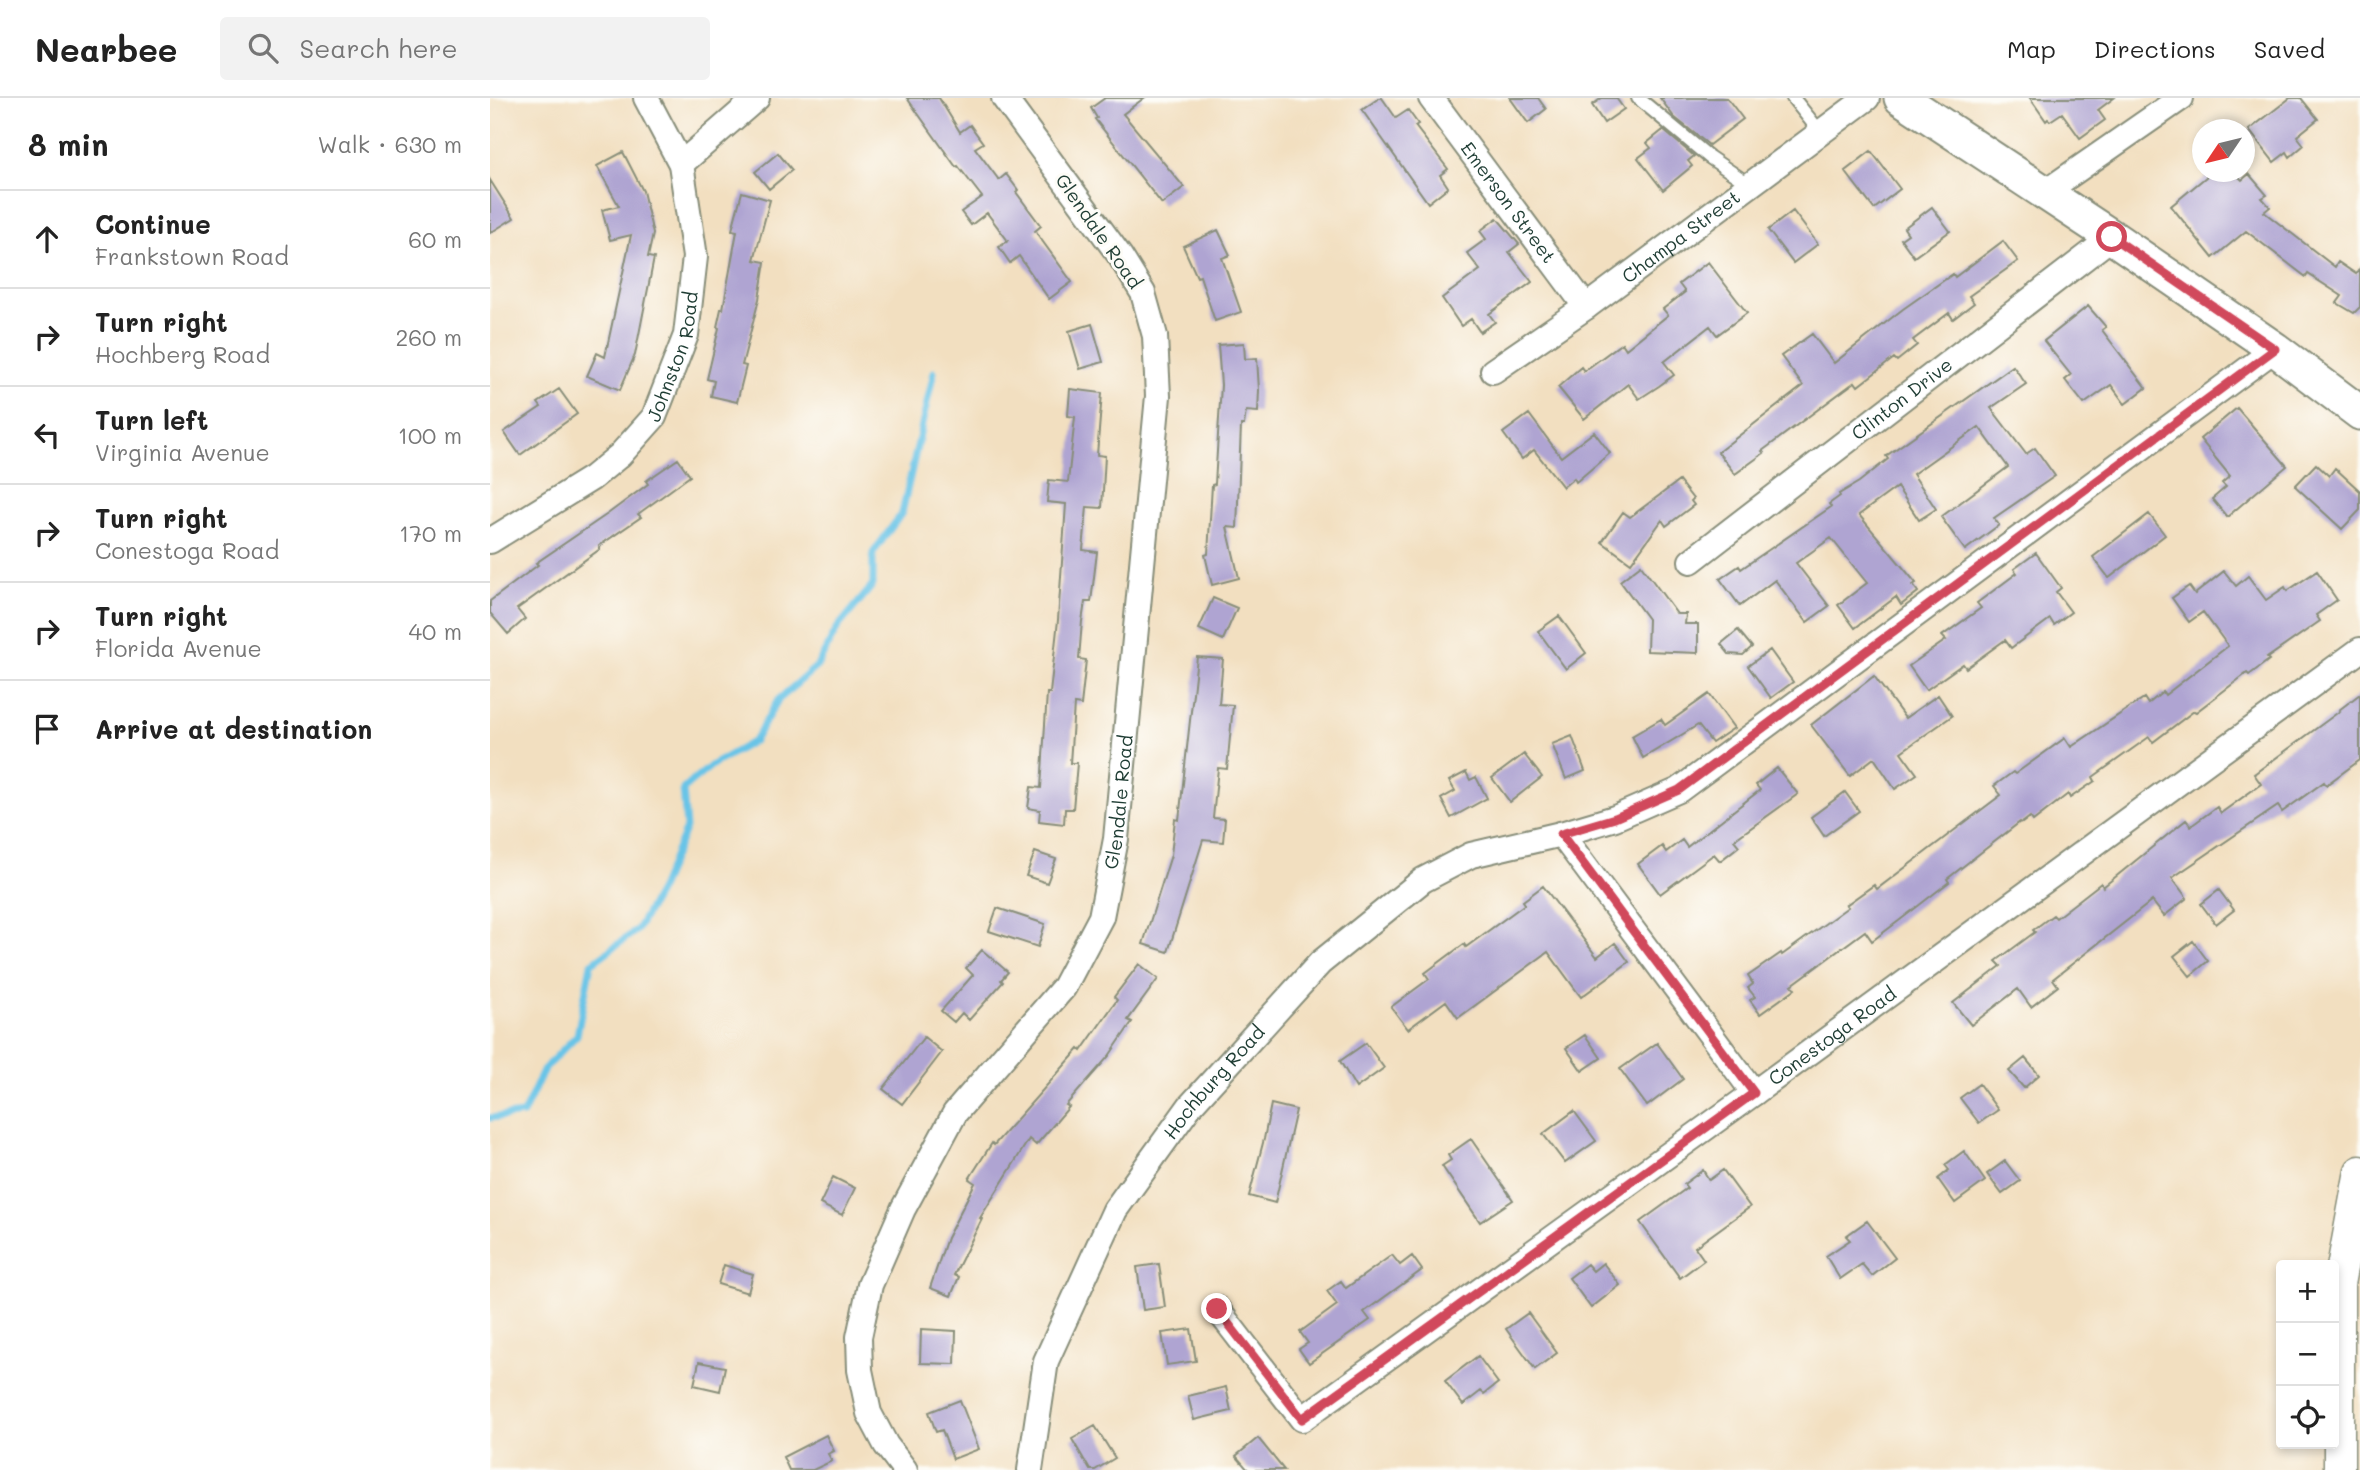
<!DOCTYPE html>
<meta charset="utf-8">
<style>
:root{--surface:#fff;--page:#f2f2f2;--text:#222;--muted:#767676;--line:#e0e0e0}
body{margin:0;font-family:Mali,sans-serif;background:var(--page);color:var(--text)}
.controls{position:absolute;right:21px;bottom:21px;display:grid;overflow:hidden;border-radius:7px;box-shadow:0 4px 10px #0003}
.controls button{width:63px;height:63px;display:grid;place-items:center;padding:0;border:0;border-bottom:2px solid var(--line);background:var(--surface);color:var(--text);font:35px sans-serif}
.compass{position:absolute;left:1702px;top:21px;width:63px;height:63px;border-radius:50%;background:var(--surface);box-shadow:0 4px 10px #0003;rotate:235deg}
.stop{position:absolute;width:21px;height:21px;margin:-16px;border:5px solid #d1495b;border-radius:50%;background:#fff}
.stop.end{background:#d1495b;border-color:#fff;box-shadow:0 2px 7px #0008}
.list{margin:0;padding:0;list-style:none}
h2{display:flex;justify-content:space-between;align-items:center;height:91px;margin:0;padding:0 28px;font-size:30px}
h2 small{font-size:23px;font-weight:400;color:var(--muted)}
.list li{display:grid;grid-template-columns:46px 1fr auto;gap:21px;align-items:center;box-sizing:border-box;height:98px;padding:0 28px;border-top:2px solid var(--line)}
.list b{display:block;font-size:26px;white-space:nowrap}
.list p{margin:0;font-size:23px;white-space:nowrap;color:var(--muted)}
.list em{font-size:23px;font-style:normal;color:var(--muted)}
.icon{flex:none;width:38px;height:38px;fill:none;stroke:currentColor;stroke-width:2;stroke-linecap:round;stroke-linejoin:round}
.map{position:relative;flex:none;width:1870px;height:1372px;overflow:hidden}
header{display:flex;align-items:center;gap:42px;box-sizing:border-box;height:98px;padding:0 35px;background:var(--surface);border-bottom:2px solid var(--line)}
header strong{font-size:33px}
nav{display:flex;gap:38px;margin-inline-start:auto;font-size:24px}
.search{width:490px;height:63px;background:var(--page);display:flex;align-items:center;gap:18px;box-sizing:border-box;padding:0 24px;border-radius:7px;color:var(--muted);font-size:26px}
main{display:flex}
aside{flex:1;background:var(--surface)}
.map>svg:first-child{display:block}
.lines{fill:none;stroke-linecap:round;stroke-linejoin:round}
.stream{stroke:#69c4e7;stroke-width:7}
.building{fill:#afa4d2}
.service-casing{stroke:#888e7a;stroke-width:16}
.minor-casing{stroke:#888e7a;stroke-width:28}
.tertiary-casing{stroke:#888e7a;stroke-width:33}
.secondary-casing{stroke:#888e7a;stroke-width:37}
.service{stroke:#fff;stroke-width:12}
.minor{stroke:#fff;stroke-width:24}
.tertiary{stroke:#fff;stroke-width:30}
.secondary{stroke:#fff;stroke-width:33}
.route{stroke:#d1495b;stroke-width:9}
.labels{text-anchor:middle;stroke-width:6;stroke-linejoin:round;paint-order:stroke}
.street-label{font-size:19px;fill:#1f3d34;stroke:#fdfcf7}
</style>
<header>
<strong>Nearbee</strong>
<div class="search"><svg class="icon" aria-label="search" viewBox="0 0 24 24"><circle cx="10" cy="10" r="6"/><path d="M15 15l6 6"/></svg>Search here</div>
<nav><a>Map</a><a>Directions</a><a>Saved</a></nav>
</header>
<main>
<aside>
<h2>8 min<small>Walk · 630 m</small></h2>
<ul class="list">
<li><svg class="icon" aria-label="ahead" viewBox="0 0 24 24"><path d="M12 20V5M6 11l6-6 6 6"/></svg><div><b>Continue</b><p>Frankstown Road</p></div><em>60 m</em></li>
<li><svg class="icon" aria-label="right" viewBox="0 0 24 24"><path d="M7 20v-9h11M14 6l5 5-5 5"/></svg><div><b>Turn right</b><p>Hochberg Road</p></div><em>260 m</em></li>
<li><svg class="icon" aria-label="left" viewBox="0 0 24 24"><path d="M17 20v-9H6M10 6l-5 5 5 5"/></svg><div><b>Turn left</b><p>Virginia Avenue</p></div><em>100 m</em></li>
<li><svg class="icon" aria-label="right" viewBox="0 0 24 24"><path d="M7 20v-9h11M14 6l5 5-5 5"/></svg><div><b>Turn right</b><p>Conestoga Road</p></div><em>170 m</em></li>
<li><svg class="icon" aria-label="right" viewBox="0 0 24 24"><path d="M7 20v-9h11M14 6l5 5-5 5"/></svg><div><b>Turn right</b><p>Florida Avenue</p></div><em>40 m</em></li>
<li><svg class="icon" aria-label="arrive" viewBox="0 0 24 24"><path d="M6 21V4h12l-3 4 3 4H6"/></svg><div><b>Arrive at destination</b></div></li>
</ul>
</aside>
<div class="map">
<svg width="1870" height="1372" viewBox="0 0 1870 1372">
<rect width="100%" height="100%" fill="#fdfcf7"/>
<filter id="ink" filterUnits="userSpaceOnUse"><feTurbulence type="fractalNoise" baseFrequency=".0143" numOctaves="2"/><feDisplacementMap in="SourceGraphic" scale="14" xChannelSelector="R" yChannelSelector="G"/><feConvolveMatrix kernelMatrix="1 2 1 2 8 2 1 2 1" color-interpolation-filters="sRGB"/></filter>
<filter id="wash" filterUnits="userSpaceOnUse"><feTurbulence type="fractalNoise" baseFrequency=".00686" numOctaves="4" result="noise"/><feDisplacementMap in="SourceGraphic" scale="28" xChannelSelector="R" yChannelSelector="G"/><feGaussianBlur stdDeviation="1.57" result="paint"/><feColorMatrix in="noise" values="0 0 0 0 0 0 0 0 0 0 0 0 0 0 0 0 0 1.4 0 .05"/><feComposite in="paint" operator="in"/></filter>
<g filter="url(#wash)">
<rect width="100%" height="100%" fill="#f2dfc0"/>
<g class="lines">
<path class="stream" d="M 0,1020 L 33,1016 L 54,971 L 87,937 L 101,866 L 147,832 L 170,791 L 196,730 L 193,691 L 222,667 L 264,643 L 288,602 L 327,568 L 348,529 L 383,487 L 383,455 L 412,415 L 444,274"/>
</g>
<g id="blocks">
<path class="building" d="M 417,0 L 449,0 L 470,34 L 480,27 L 493,45 L 485,50 L 509,82 L 516,76 L 528,92 L 526,94 L 551,128 L 545,133 L 582,184 L 559,201 L 529,158 L 520,165 L 509,149 L 518,143 L 497,115 L 481,127 L 471,114 L 492,99 L 468,68 L 466,69 Z
M 615,0 L 654,0 L 633,16 L 694,89 L 672,106 L 605,21 L 607,20 L 601,10 Z
M 889,0 L 892,0 L 906,20 L 918,12 L 928,26 L 925,28 L 958,71 L 950,77 L 958,89 L 938,105 L 872,12 Z
M 1020,0 L 1048,0 L 1056,11 L 1038,25 Z
M 1112,0 L 1126,0 L 1134,11 L 1114,25 L 1102,7 Z
M 1170,0 L 1237,0 L 1253,21 L 1219,47 L 1184,19 Z
M 1540,0 L 1624,0 L 1608,12 L 1615,22 L 1590,40 L 1572,15 L 1560,23 L 1558,21 L 1556,23 Z
M 1800,0 L 1811,0 L 1828,21 L 1807,38 L 1814,47 L 1800,59 L 1797,54 L 1784,64 L 1759,32 Z
M 1173,32 L 1204,58 L 1198,63 L 1202,68 L 1173,92 L 1148,60 L 1161,50 L 1157,45 Z
M 1381,53 L 1410,91 L 1384,111 L 1355,73 Z
M 133,54 L 153,93 L 163,136 L 158,159 L 164,160 L 145,257 L 130,292 L 97,278 L 107,255 L 115,259 L 141,137 L 120,142 L 112,112 L 129,108 L 107,68 Z
M 288,55 L 302,72 L 279,91 L 265,74 Z
M 1722,74 L 1744,74 L 1752,82 L 1759,76 L 1777,97 L 1772,100 L 1780,109 L 1774,114 L 1845,169 L 1848,164 L 1866,176 L 1870,170 L 1870,209 L 1864,215 L 1847,205 L 1852,198 L 1818,176 L 1816,179 L 1756,133 L 1723,160 L 1681,108 Z
M 0,82 L 24,120 L 0,135 Z
M 252,94 L 280,102 L 264,162 L 275,164 L 269,201 L 252,267 L 256,268 L 247,304 L 221,298 L 224,283 L 217,281 L 229,230 L 227,229 L 231,211 L 233,211 L 247,133 L 242,132 Z
M 1442,109 L 1460,133 L 1424,159 L 1411,141 L 1418,136 L 1414,130 Z
M 1303,113 L 1328,146 L 1303,165 L 1278,132 Z
M 1007,120 L 1029,146 L 1019,154 L 1042,184 L 999,216 L 1005,224 L 990,234 L 981,221 L 971,228 L 952,200 L 990,172 L 977,155 L 996,141 L 990,133 Z
M 728,132 L 740,157 L 732,160 L 751,214 L 725,223 L 710,178 L 707,179 L 693,148 Z
M 1513,143 L 1528,163 L 1479,198 L 1484,205 L 1463,221 L 1459,215 L 1423,242 L 1427,247 L 1407,263 L 1404,260 L 1368,288 L 1365,284 L 1272,353 L 1274,355 L 1245,376 L 1228,354 L 1313,288 L 1291,258 L 1322,236 L 1344,265 L 1413,211 L 1463,176 L 1465,179 Z
M 1218,164 L 1257,215 L 1227,237 L 1220,228 L 1174,264 L 1184,277 L 1169,288 L 1149,301 L 1138,286 L 1094,321 L 1068,289 L 1091,269 L 1094,273 L 1132,245 L 1136,251 L 1178,217 L 1173,211 L 1195,194 L 1189,186 Z
M 1598,208 L 1616,229 L 1612,232 L 1656,290 L 1635,306 L 1621,287 L 1594,306 L 1575,282 L 1581,277 L 1554,243 Z
M 602,226 L 613,264 L 590,271 L 579,233 Z
M 754,245 L 755,261 L 767,260 L 769,292 L 768,314 L 756,313 L 754,327 L 751,327 L 747,430 L 737,429 L 749,480 L 722,487 L 715,457 L 718,456 L 722,387 L 725,386 L 731,287 L 728,247 Z
M 1523,268 L 1536,286 L 1501,310 L 1536,356 L 1545,350 L 1565,378 L 1504,420 L 1509,427 L 1475,452 L 1451,419 L 1518,369 L 1489,329 L 1423,376 L 1446,411 L 1429,422 L 1407,389 L 1369,417 L 1426,485 L 1423,487 L 1428,494 L 1411,507 L 1406,499 L 1365,530 L 1348,507 L 1377,485 L 1341,440 L 1306,465 L 1339,508 L 1317,524 L 1285,482 L 1250,508 L 1230,481 L 1249,468 L 1251,471 L 1264,462 L 1341,409 L 1339,406 L 1350,398 L 1349,396 L 1369,384 L 1398,361 L 1396,358 Z
M 69,291 L 87,316 L 30,357 L 14,334 L 51,309 L 48,305 Z
M 580,291 L 612,295 L 607,357 L 615,358 L 612,410 L 597,409 L 593,452 L 607,454 L 601,504 L 595,504 L 592,523 L 589,561 L 596,562 L 591,607 L 584,606 L 583,622 L 580,665 L 587,665 L 583,711 L 575,711 L 574,726 L 549,723 L 550,712 L 538,710 L 541,689 L 551,690 L 557,595 L 560,595 L 568,522 L 576,406 L 557,404 L 559,382 L 578,384 L 585,319 L 578,318 Z
M 1747,310 L 1797,368 L 1737,419 L 1722,401 L 1736,389 L 1732,385 L 1740,378 L 1710,341 Z
M 1039,316 L 1071,359 L 1104,334 L 1120,355 L 1086,384 L 1084,380 L 1073,389 L 1044,352 L 1032,361 L 1013,335 Z
M 188,361 L 200,378 L 148,416 L 151,419 L 109,448 L 110,451 L 27,511 L 35,521 L 18,536 L 0,515 L 0,503 L 48,467 L 46,465 L 119,415 L 158,386 L 156,383 Z
M 1826,366 L 1839,378 L 1845,370 L 1870,393 L 1870,412 L 1852,431 L 1805,388 Z
M 1189,383 L 1203,401 L 1201,403 L 1204,407 L 1176,428 L 1172,422 L 1141,465 L 1112,444 L 1133,414 L 1140,419 Z
M 1659,416 L 1675,437 L 1619,480 L 1603,459 Z
M 1546,455 L 1571,490 L 1566,494 L 1581,514 L 1564,527 L 1560,521 L 1521,550 L 1515,542 L 1476,570 L 1473,566 L 1436,592 L 1419,568 L 1456,542 L 1452,538 L 1491,510 L 1487,505 L 1527,475 L 1524,471 Z
M 1151,467 L 1187,516 L 1196,516 L 1195,526 L 1208,526 L 1208,555 L 1157,553 L 1158,521 L 1130,483 Z
M 1734,473 L 1746,488 L 1758,478 L 1776,502 L 1795,489 L 1797,493 L 1827,473 L 1847,502 L 1826,517 L 1830,523 L 1777,560 L 1779,562 L 1759,577 L 1757,575 L 1706,614 L 1704,613 L 1663,644 L 1659,639 L 1603,679 L 1605,683 L 1580,700 L 1578,696 L 1543,723 L 1540,719 L 1532,725 L 1530,724 L 1457,781 L 1459,784 L 1410,822 L 1382,843 L 1375,833 L 1302,887 L 1305,891 L 1270,916 L 1260,902 L 1265,899 L 1258,890 L 1263,886 L 1258,878 L 1291,855 L 1292,857 L 1358,809 L 1356,807 L 1384,787 L 1387,791 L 1462,734 L 1511,697 L 1504,688 L 1523,674 L 1525,676 L 1575,640 L 1581,649 L 1654,600 L 1658,606 L 1673,594 L 1675,597 L 1738,548 L 1713,514 L 1699,524 L 1682,500 L 1699,488 L 1705,496 Z
M 723,500 L 747,510 L 733,542 L 709,531 Z
M 1069,518 L 1096,555 L 1076,571 L 1048,533 Z
M 1248,532 L 1262,549 L 1253,557 L 1239,556 L 1231,546 Z
M 1280,552 L 1303,584 L 1281,600 L 1258,568 Z
M 707,559 L 733,561 L 729,606 L 743,607 L 737,671 L 728,670 L 723,720 L 735,721 L 733,744 L 713,742 L 678,854 L 653,846 L 681,757 L 685,721 L 689,722 Z
M 1384,578 L 1415,620 L 1448,597 L 1462,618 L 1411,654 L 1427,676 L 1405,691 L 1384,660 L 1360,678 L 1321,627 Z
M 1219,596 L 1244,630 L 1222,645 L 1208,627 L 1153,660 L 1142,638 L 1171,621 L 1175,627 Z
M 1870,596 L 1870,662 L 1836,687 L 1834,684 L 1792,714 L 1788,708 L 1682,780 L 1697,800 L 1674,818 L 1662,803 L 1563,881 L 1568,888 L 1541,909 L 1528,891 L 1481,927 L 1463,905 L 1511,868 L 1506,863 L 1545,834 L 1543,832 L 1563,817 L 1566,820 L 1611,785 L 1613,789 L 1696,722 L 1701,728 L 1727,709 L 1731,715 L 1771,686 L 1764,676 L 1850,613 L 1849,612 Z
M 1082,638 L 1095,673 L 1076,681 L 1062,646 Z
M 1034,656 L 1052,679 L 1020,704 L 1002,680 Z
M 1287,670 L 1308,696 L 1244,742 L 1249,748 L 1230,763 L 1224,756 L 1170,796 L 1148,766 L 1172,748 L 1176,754 L 1192,742 L 1197,749 L 1270,692 L 1266,687 Z
M 976,674 L 980,682 L 986,679 L 997,700 L 961,720 L 951,701 L 965,693 L 959,683 Z
M 1355,694 L 1369,713 L 1334,738 L 1321,719 Z
M 545,754 L 566,761 L 557,785 L 536,778 Z
M 1053,788 L 1107,859 L 1125,845 L 1139,864 L 1091,899 L 1058,854 L 968,920 L 956,903 L 918,931 L 901,909 L 939,881 L 935,875 L 974,846 L 976,849 L 1035,806 L 1033,803 Z
M 1729,792 L 1744,812 L 1726,826 L 1711,806 Z
M 507,810 L 555,826 L 548,849 L 499,833 Z
M 1703,843 L 1718,863 L 1700,878 L 1684,858 Z
M 492,852 L 518,874 L 511,882 L 513,884 L 479,922 L 472,915 L 464,924 L 451,913 L 483,877 L 476,870 Z
M 649,866 L 668,881 L 638,922 L 642,924 L 619,958 L 576,1007 L 579,1009 L 546,1047 L 539,1041 L 490,1120 L 492,1121 L 464,1177 L 469,1179 L 461,1198 L 440,1190 L 457,1140 L 485,1085 L 479,1081 L 502,1045 L 504,1047 L 589,951 L 591,953 L 627,902 L 624,899 Z
M 1095,937 L 1111,960 L 1092,973 L 1076,950 Z
M 434,939 L 452,954 L 412,1006 L 393,991 Z
M 876,945 L 894,970 L 866,990 L 850,963 Z
M 1167,945 L 1193,981 L 1157,1008 L 1130,971 Z
M 1535,960 L 1549,977 L 1534,990 L 1519,973 Z
M 1489,986 L 1508,1012 L 1489,1025 L 1470,1000 Z
M 781,1006 L 806,1012 L 785,1105 L 759,1098 L 774,1041 Z
M 1084,1013 L 1106,1043 L 1075,1065 L 1053,1036 Z
M 981,1041 L 1023,1102 L 990,1124 L 952,1068 L 961,1062 L 958,1057 Z
M 1474,1053 L 1495,1083 L 1465,1105 L 1448,1081 L 1459,1072 L 1455,1067 Z
M 1515,1063 L 1530,1083 L 1512,1096 L 1497,1076 Z
M 1213,1072 L 1219,1082 L 1233,1072 L 1260,1109 L 1205,1149 L 1214,1162 L 1190,1180 L 1150,1124 L 1197,1090 L 1194,1086 Z
M 343,1079 L 365,1090 L 352,1117 L 330,1106 Z
M 1377,1123 L 1405,1160 L 1382,1178 L 1372,1166 L 1350,1181 L 1336,1158 L 1360,1142 L 1356,1138 Z
M 902,1157 L 910,1167 L 922,1158 L 932,1172 L 874,1214 L 880,1222 L 819,1265 L 809,1251 L 818,1245 L 810,1234 L 847,1207 L 837,1193 L 851,1183 L 856,1190 Z
M 1113,1165 L 1130,1187 L 1101,1210 L 1079,1180 L 1097,1166 L 1103,1173 Z
M 669,1166 L 675,1209 L 653,1212 L 647,1169 Z
M 234,1167 L 263,1176 L 258,1195 L 228,1186 Z
M 1038,1215 L 1067,1255 L 1045,1271 L 1016,1231 Z
M 431,1231 L 466,1233 L 465,1266 L 430,1265 Z
M 701,1231 L 706,1263 L 677,1267 L 672,1235 Z
M 988,1258 L 1008,1285 L 994,1296 L 991,1293 L 973,1307 L 955,1283 Z
M 209,1264 L 235,1269 L 230,1293 L 204,1287 Z
M 736,1289 L 741,1313 L 704,1322 L 698,1298 Z
M 470,1302 L 489,1351 L 463,1361 L 452,1332 L 446,1334 L 439,1314 Z
M 605,1328 L 625,1360 L 605,1372 L 600,1372 L 582,1341 Z
M 336,1337 L 344,1353 L 338,1356 L 342,1363 L 323,1372 L 299,1372 L 293,1359 Z
M 768,1340 L 794,1372 L 758,1372 L 746,1358 Z"/>
</g>
</g>
<g filter="url(#ink)">
<use href="#blocks" fill-opacity="0" stroke="#888e7a" stroke-width="2"/>
<g class="lines">
<defs>
<path id="service" d="M 1148,0 L 1219,59 L 1260,87
M 1303,0 L 1330,34"/>
<g id="minor">
<path id="s1" d="M 941,0 L 1096,209"/>
<path d="M 191,66 L 267,0"/>
<path d="M 1554,95 L 1691,0"/>
<path id="s2" d="M 1003,273 L 1096,209 L 1377,0"/>
<path id="s3" d="M 0,443 L 102,380 L 130,357 L 164,319 L 196,237 L 205,159 L 191,66 L 156,0"/>
<path id="s4" d="M 1201,463 L 1622,139"/>
<path d="M 1071,736 L 1264,995"/>
<path id="s5" d="M 727,1211 L 812,1321 L 1264,995 L 1870,552"/>
<path id="s6" d="M 415,1372 L 396,1347 L 379,1315 L 370,1272 L 369,1239 L 380,1187 L 413,1111 L 465,1015 L 574,889 L 611,819 L 626,741 L 668,298 L 665,238 L 653,195 L 630,158 L 514,0"/>
<path id="s7" d="M 540,1372 L 556,1263 L 625,1112 L 700,1008 L 830,865 L 933,782 L 981,757 L 1071,736 L 1125,720 L 1189,692 L 1785,251"/>
</g>
<path id="tertiary" d="M 1849,1372 L 1849,1186 L 1870,1073"/>
<path id="secondary" d="M 1411,0 L 1622,139 L 1785,251 L 1870,315"/>
</defs>
<use href="#service" class="service-casing"/>
<use href="#minor" class="minor-casing"/>
<use href="#tertiary" class="tertiary-casing"/>
<use href="#secondary" class="secondary-casing"/>
<use href="#service" class="service"/>
<use href="#minor" class="minor"/>
<use href="#tertiary" class="tertiary"/>
<use href="#secondary" class="secondary"/>
</g>
</g>
<g class="lines" filter="url(#ink)">
<path class="route" d="M 727,1211 L 812,1321 L 1264,995 L 1071,736 L 1125,720 L 1189,692 L 1785,251 L 1622,139"/>
</g>
<g class="labels">
<g class="street-label">
<text dy="7" stroke="none"><textPath href="#s1" startOffset="130">Emerson Street</textPath></text>
<text transform="translate(609 133) rotate(55)" y="7">Glendale Road</text>
<text dy="7" stroke="none"><textPath href="#s2" startOffset="231">Champa Street</textPath></text>
<text dy="7" stroke="none"><textPath href="#s3" startOffset="271">Johnston Road</textPath></text>
<text dy="7" stroke="none"><textPath href="#s4" startOffset="266">Clinton Drive</textPath></text>
<text dy="7" stroke="none"><textPath href="#s6" startOffset="752">Glendale Road</textPath></text>
<text dy="7" stroke="none"><textPath href="#s5" startOffset="793">Conestoga Road</textPath></text>
<text dy="7" stroke="none"><textPath href="#s7" startOffset="438">Hochburg Road</textPath></text>
</g>
</g>
</svg>
<div class="controls">
<button>+</button>
<button>−</button>
<button><svg class="icon" aria-label="locate" viewBox="0 0 24 24"><circle cx="12" cy="12" r="6"/><path d="M12 2v4M12 18v4M2 12h4M18 12h4"/></svg></button>
</div>
<svg class="compass" viewBox="-18 -18 36 36"><path d="M0-13l5 13h-10z" fill="#e53935"/><path d="M0 13l5-13h-10z" fill="#767676"/></svg>
<div class="stop" style="left:1622px;top:139px"></div>
<div class="stop end" style="left:727px;top:1211px"></div>
</div>
</main>
